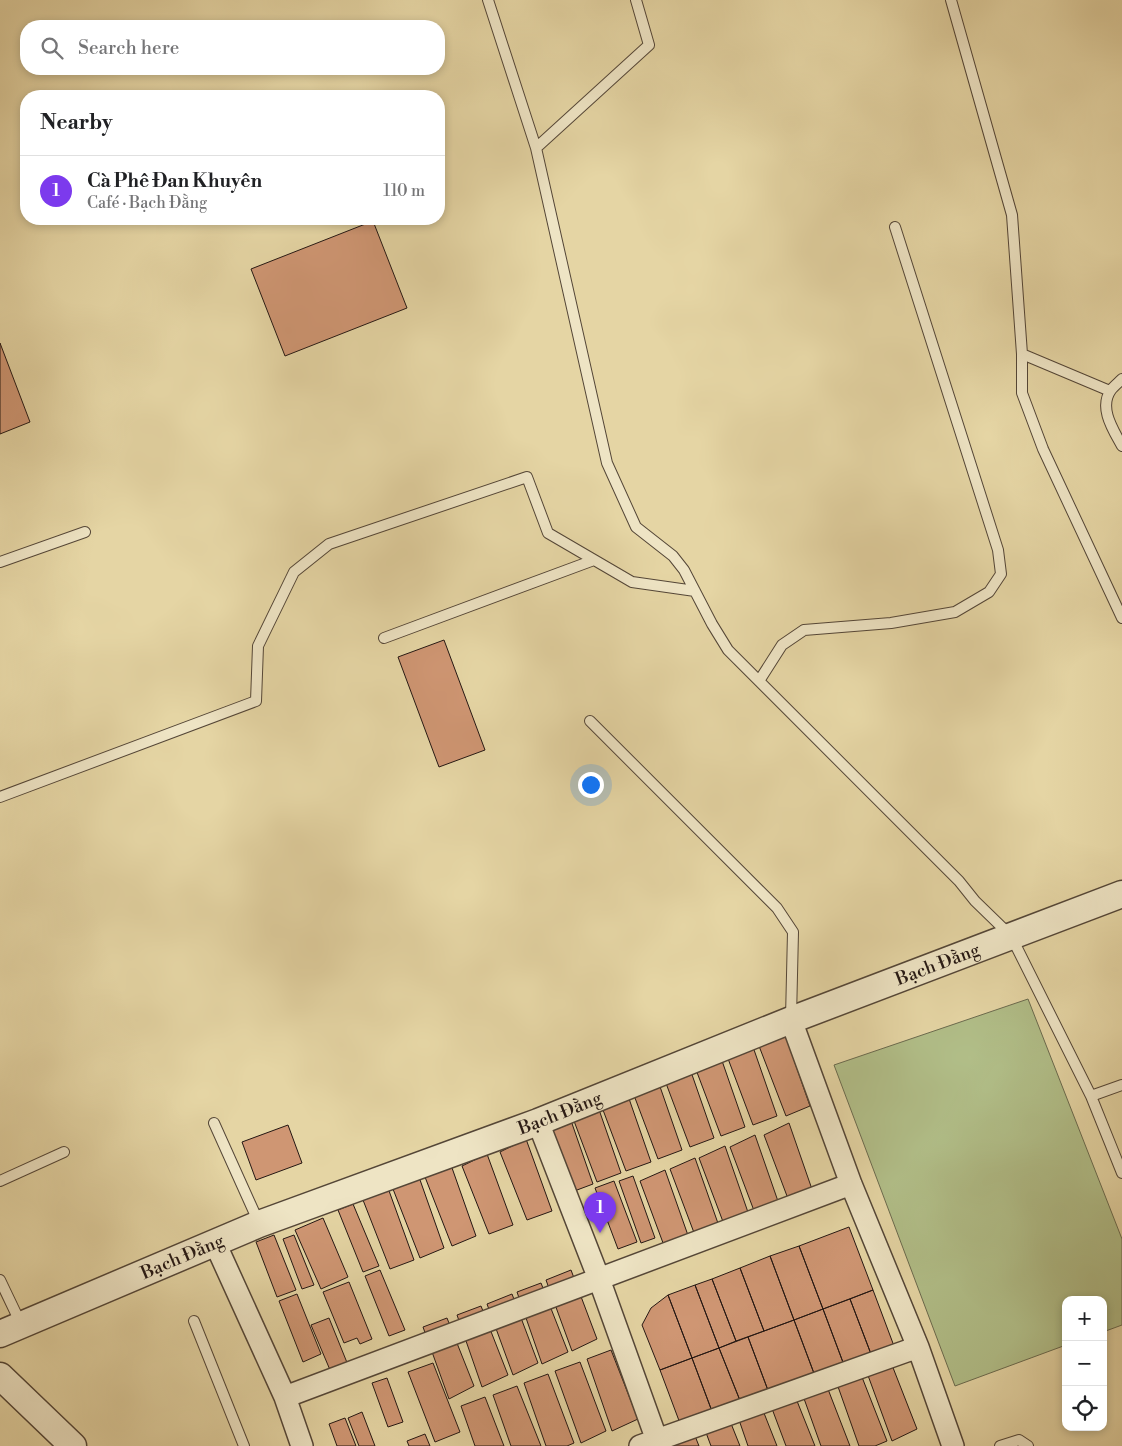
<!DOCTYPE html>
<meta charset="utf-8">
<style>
:root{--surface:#fff;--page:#f6f6f6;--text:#202124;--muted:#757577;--line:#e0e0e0;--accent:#7c3aed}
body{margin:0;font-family:"Libre Bodoni",serif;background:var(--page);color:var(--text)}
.controls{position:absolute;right:15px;bottom:15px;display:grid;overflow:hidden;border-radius:10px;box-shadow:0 2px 8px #0003}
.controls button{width:45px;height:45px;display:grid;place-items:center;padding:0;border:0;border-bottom:1px solid var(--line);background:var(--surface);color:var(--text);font:25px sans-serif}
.you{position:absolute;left:590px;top:784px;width:18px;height:18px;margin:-12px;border:4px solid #fff;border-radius:50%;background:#1a73e8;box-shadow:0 0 0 8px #1a73e833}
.badge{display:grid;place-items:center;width:32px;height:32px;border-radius:50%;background:var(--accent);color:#fff;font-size:16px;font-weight:700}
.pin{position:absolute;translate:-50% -41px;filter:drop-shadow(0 1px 2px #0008)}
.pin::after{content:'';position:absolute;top:26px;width:18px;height:15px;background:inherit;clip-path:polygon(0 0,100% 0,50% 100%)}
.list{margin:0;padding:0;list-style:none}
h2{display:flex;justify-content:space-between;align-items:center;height:65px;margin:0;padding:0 20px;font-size:21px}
h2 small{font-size:16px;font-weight:400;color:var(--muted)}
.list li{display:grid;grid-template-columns:32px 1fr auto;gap:15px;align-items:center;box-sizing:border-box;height:70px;padding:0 20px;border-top:1px solid var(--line)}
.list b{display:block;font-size:19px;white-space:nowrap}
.list p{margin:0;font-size:16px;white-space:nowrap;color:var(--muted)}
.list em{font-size:16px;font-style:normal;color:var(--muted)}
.icon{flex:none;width:28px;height:28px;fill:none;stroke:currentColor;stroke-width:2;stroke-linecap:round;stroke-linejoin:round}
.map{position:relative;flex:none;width:1122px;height:1446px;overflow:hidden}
.search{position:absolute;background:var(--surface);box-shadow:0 2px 8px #0003;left:20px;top:20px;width:425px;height:55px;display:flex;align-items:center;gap:12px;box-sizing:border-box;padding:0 18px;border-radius:20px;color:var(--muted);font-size:19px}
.panel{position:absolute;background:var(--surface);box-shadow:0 2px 8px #0003;left:20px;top:90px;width:425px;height:135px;border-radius:20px}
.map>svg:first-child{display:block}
.green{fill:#b1be88;stroke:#6a6a4e}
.building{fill:#cf9673;stroke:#241713}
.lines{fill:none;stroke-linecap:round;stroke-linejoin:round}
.service-casing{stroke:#544637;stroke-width:12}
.minor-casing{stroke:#544637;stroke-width:24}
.tertiary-casing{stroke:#544637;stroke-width:29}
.service{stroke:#eee4c4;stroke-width:10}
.minor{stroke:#eee4c4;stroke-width:21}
.tertiary{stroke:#eee4c4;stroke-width:26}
.labels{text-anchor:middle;stroke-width:4.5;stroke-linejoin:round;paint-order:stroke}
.street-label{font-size:18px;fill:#241713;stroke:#eee4c4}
</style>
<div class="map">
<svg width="1122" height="1446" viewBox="0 0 1122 1446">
<rect width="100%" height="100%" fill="#e5d5a4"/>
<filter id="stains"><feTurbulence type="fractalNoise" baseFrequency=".004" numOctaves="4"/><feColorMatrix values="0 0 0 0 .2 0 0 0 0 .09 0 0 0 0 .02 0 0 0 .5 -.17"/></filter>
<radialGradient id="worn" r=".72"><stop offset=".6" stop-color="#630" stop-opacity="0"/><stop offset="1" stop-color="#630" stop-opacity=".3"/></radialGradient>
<path class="green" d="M 1028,999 L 1122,1239 L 1122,1325 L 1103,1332 L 1103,1300 L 1066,1300 L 1066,1345 L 955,1386 L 834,1065 Z"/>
<path class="building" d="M 373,221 L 407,308 L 285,356 L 251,269 Z
M 0,343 L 30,422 L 0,434 Z
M 444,640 L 485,750 L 439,767 L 398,657 Z
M 785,1034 L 810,1106 L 786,1116 L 759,1046 Z
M 752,1044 L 777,1116 L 753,1125 L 727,1056 Z
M 720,1055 L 745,1127 L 721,1136 L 695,1067 Z
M 689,1066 L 714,1138 L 690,1147 L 664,1078 Z
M 657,1078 L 682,1150 L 658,1159 L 632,1090 Z
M 626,1090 L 651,1162 L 626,1171 L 600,1102 Z
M 596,1101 L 621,1173 L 597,1182 L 571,1113 Z
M 568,1112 L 593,1184 L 569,1193 L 542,1123 Z
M 789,1123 L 814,1195 L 790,1204 L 764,1135 Z
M 288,1125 L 302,1163 L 256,1180 L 242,1142 Z
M 755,1135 L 780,1207 L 756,1216 L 730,1147 Z
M 526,1139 L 552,1211 L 527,1220 L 500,1152 Z
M 725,1146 L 750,1218 L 725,1227 L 699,1158 Z
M 487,1154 L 513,1225 L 489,1234 L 462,1166 Z
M 695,1158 L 720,1229 L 696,1238 L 670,1169 Z
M 451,1165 L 476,1236 L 452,1246 L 425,1177 Z
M 665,1170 L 690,1241 L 666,1251 L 640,1181 Z
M 633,1176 L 655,1238 L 641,1243 L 619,1181 Z
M 419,1177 L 444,1248 L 420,1258 L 393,1189 Z
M 614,1181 L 637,1242 L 618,1249 L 595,1188 Z
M 388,1188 L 414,1260 L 390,1269 L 363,1200 Z
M 353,1204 L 379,1266 L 363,1272 L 338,1210 Z
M 323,1218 L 348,1277 L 321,1289 L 295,1230 Z
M 849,1227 L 873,1290 L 823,1309 L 799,1246 Z
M 274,1235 L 296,1290 L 277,1297 L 256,1242 Z
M 294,1235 L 314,1285 L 302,1289 L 283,1239 Z
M 799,1246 L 823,1309 L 794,1320 L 770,1256 Z
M 770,1256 L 794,1320 L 764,1331 L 740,1268 Z
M 740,1268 L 764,1331 L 736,1341 L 712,1279 Z
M 380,1270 L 405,1330 L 389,1336 L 365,1276 Z
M 571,1270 L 597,1339 L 572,1351 L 546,1280 Z
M 712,1279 L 736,1341 L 719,1348 L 695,1285 Z
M 349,1282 L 372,1339 L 360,1344 L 357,1338 L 344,1343 L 323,1292 Z
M 541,1283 L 568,1352 L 542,1364 L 517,1292 Z
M 695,1285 L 719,1348 L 692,1358 L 668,1295 Z
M 873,1290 L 894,1346 L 871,1354 L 850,1299 Z
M 297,1294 L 321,1354 L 303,1362 L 279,1301 Z
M 512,1294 L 538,1363 L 513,1375 L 487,1304 Z
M 668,1295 L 692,1358 L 660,1370 L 642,1325 L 651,1308 Z
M 850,1299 L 871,1354 L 844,1365 L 823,1309 Z
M 481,1306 L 508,1375 L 482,1387 L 457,1315 Z
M 823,1309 L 844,1365 L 815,1376 L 794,1320 Z
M 329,1318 L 350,1370 L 333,1377 L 311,1325 Z
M 447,1318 L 474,1386 L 449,1399 L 423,1327 Z
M 794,1320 L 815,1376 L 769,1393 L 748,1337 Z
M 748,1337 L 769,1393 L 741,1403 L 719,1348 Z
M 719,1348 L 741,1403 L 713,1414 L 692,1358 Z
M 611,1350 L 638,1419 L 612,1431 L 587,1359 Z
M 692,1358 L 713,1414 L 681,1426 L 660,1370 Z
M 890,1360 L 917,1429 L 892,1441 L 866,1370 Z
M 580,1362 L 606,1431 L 581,1443 L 555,1371 Z
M 433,1363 L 460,1432 L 435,1442 L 408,1372 Z
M 860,1372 L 887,1441 L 875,1446 L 859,1446 L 836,1381 Z
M 548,1374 L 574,1443 L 567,1446 L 546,1446 L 524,1383 Z
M 387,1378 L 403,1422 L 388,1427 L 372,1383 Z
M 826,1384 L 850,1446 L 821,1446 L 802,1393 Z
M 517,1386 L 541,1446 L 511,1446 L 493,1395 Z
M 795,1396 L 815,1446 L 786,1446 L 771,1406 Z
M 485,1397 L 504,1446 L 475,1446 L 461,1406 Z
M 762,1408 L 777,1446 L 748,1446 L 738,1417 Z
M 362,1412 L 375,1446 L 359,1446 L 348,1418 Z
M 345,1418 L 356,1446 L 337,1446 L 329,1424 Z
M 730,1421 L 740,1446 L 711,1446 L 705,1430 Z
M 425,1434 L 430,1446 L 409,1446 L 407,1441 Z
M 695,1436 L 699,1446 L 670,1446 Z"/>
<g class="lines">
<defs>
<path id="service" d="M 488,0 L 536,148
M 636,0 L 649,45 L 536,148 L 607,463 L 636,527 L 673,556 L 684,570 L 712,624 L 728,650 L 959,881 L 975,901 L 1011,936 L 1091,1096 L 1122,1173
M 951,0 L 1012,215 L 1022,354 L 1022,393 L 1043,449 L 1122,618
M 1022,354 L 1110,391
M 1122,379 C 1118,383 1114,386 1111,390 C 1098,408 1114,431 1122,446
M 0,562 L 85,532
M 384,638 L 594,560
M 759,681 L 782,645 L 804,630 L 891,623 L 955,612 L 989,592 L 1001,574 L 998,550 L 895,227
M 590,721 L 777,908 L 793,932 L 791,1018
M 0,797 L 256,701 L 258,646 L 294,572 L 329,544 L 527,477 L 548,533 L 632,582 L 695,591
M 1091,1096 L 1122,1085
M 214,1123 L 259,1223
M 0,1181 L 64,1152
M 0,1280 L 21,1324
M 194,1321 L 244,1446
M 1000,1446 L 1019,1440 L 1028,1446"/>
<path id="minor" d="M 791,1020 L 851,1184 L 918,1347 L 953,1446
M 538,1122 L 599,1279 L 659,1446
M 215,1243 L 285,1397 L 302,1446
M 285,1397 L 851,1184
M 640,1446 L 918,1347"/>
<g id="tertiary">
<path id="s1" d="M 0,1334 L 259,1224 L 538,1122 L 791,1020 L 1122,894"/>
<path d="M 0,1376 L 73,1446"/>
</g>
</defs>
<use href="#service" class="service-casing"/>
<use href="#minor" class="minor-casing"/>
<use href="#tertiary" class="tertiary-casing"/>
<use href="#service" class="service"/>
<use href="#minor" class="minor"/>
<use href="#tertiary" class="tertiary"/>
</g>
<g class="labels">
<g class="street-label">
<text dy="6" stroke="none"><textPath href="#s1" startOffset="1008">Bạch Đằng</textPath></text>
<text dy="6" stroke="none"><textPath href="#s1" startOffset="602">Bạch Đằng</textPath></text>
<text dy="6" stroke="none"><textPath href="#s1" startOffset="198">Bạch Đằng</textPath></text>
</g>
</g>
<rect width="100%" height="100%" filter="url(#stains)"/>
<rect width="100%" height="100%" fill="url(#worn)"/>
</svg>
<div class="controls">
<button>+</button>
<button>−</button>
<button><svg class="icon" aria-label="locate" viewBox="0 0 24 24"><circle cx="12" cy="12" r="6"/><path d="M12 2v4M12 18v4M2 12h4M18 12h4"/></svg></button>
</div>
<div class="you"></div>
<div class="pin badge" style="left:600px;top:1233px">1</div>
<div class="search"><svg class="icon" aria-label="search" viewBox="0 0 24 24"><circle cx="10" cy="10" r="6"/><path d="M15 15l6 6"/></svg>Search here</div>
<section class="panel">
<h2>Nearby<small></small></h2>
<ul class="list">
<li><span class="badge">1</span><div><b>Cà Phê Đan Khuyên</b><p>Café · Bạch Đằng</p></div><em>110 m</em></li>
</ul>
</section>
</div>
